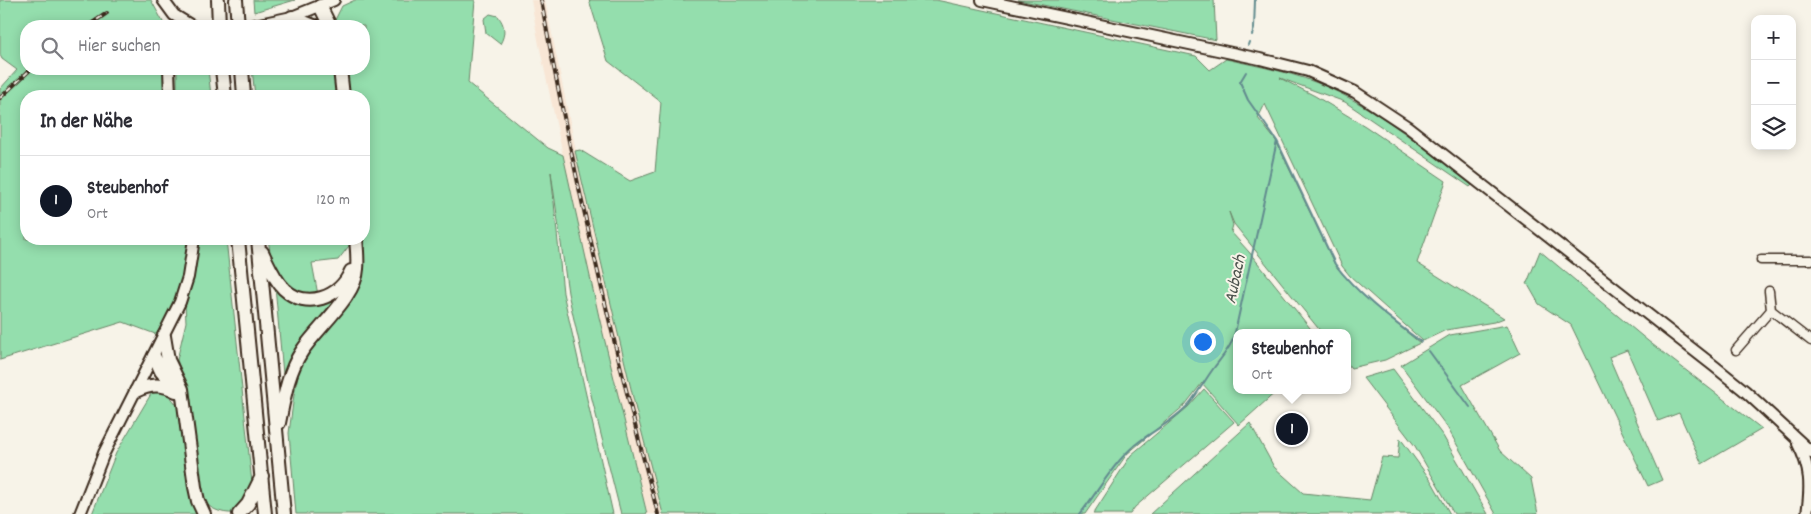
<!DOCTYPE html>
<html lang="de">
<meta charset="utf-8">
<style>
:root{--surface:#fff;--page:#f2f2f3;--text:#2b2b33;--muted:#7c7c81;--line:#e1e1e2;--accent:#111827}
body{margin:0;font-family:Dekko,sans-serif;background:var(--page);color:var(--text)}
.controls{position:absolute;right:15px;top:15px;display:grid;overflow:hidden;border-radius:10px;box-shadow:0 2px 12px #0003}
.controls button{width:45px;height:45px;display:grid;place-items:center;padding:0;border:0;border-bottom:1px solid var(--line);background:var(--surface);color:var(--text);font:25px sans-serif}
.you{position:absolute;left:1202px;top:341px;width:18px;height:18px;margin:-12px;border:4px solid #fff;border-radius:50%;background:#1a73e8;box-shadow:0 0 0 8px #1a73e833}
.badge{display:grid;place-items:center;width:32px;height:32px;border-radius:50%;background:var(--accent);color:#fff;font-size:16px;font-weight:700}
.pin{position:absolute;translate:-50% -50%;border:2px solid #fff;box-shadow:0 1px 5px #0006}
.popup{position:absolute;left:1233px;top:329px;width:118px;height:65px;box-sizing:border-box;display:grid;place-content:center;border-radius:10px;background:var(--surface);filter:drop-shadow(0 1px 4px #0005);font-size:16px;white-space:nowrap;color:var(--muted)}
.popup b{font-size:19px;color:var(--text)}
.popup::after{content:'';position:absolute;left:50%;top:100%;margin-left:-10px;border:10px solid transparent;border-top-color:var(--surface)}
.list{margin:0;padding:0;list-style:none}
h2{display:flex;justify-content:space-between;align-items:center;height:65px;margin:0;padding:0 20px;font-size:21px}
h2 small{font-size:16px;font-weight:400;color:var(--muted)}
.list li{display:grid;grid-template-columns:32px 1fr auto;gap:15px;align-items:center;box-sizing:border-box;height:90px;padding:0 20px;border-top:1px solid var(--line)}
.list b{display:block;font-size:19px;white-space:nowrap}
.list p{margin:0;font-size:16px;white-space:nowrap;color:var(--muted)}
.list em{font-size:16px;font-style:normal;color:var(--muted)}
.icon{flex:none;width:28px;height:28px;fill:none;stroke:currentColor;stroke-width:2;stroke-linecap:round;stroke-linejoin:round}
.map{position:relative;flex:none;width:1811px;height:514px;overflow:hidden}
.search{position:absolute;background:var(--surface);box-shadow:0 2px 12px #0003;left:20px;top:20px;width:350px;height:55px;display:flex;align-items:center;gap:12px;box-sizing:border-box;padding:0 18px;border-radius:20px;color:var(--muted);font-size:19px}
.panel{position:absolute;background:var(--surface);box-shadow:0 2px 12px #0003;left:20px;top:90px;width:350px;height:155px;border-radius:20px}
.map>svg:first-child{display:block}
.built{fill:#f8e6d5}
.green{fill:#94dead;stroke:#688466}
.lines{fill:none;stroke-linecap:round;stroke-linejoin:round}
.stream{stroke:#628b8e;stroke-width:2}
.minor-casing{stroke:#3b2a1e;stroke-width:11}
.major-casing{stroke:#3b2a1e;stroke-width:14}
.highway-casing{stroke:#3b2a1e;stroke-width:16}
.minor{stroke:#f7f3e8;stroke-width:8}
.major{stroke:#f7f3e8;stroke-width:10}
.highway{stroke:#f7f3e8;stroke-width:12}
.rail-casing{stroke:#3b2a1e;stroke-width:4}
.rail{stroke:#f7f3e8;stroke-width:2;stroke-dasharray:5.5;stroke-linecap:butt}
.labels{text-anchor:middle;stroke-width:4;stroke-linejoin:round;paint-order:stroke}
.water-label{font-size:18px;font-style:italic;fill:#4b524c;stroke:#f7f3e8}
</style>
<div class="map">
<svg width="1811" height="514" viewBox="0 0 1811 514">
<rect width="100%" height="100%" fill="#f7f3e8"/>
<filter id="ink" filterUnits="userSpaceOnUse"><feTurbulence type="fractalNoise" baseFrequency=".02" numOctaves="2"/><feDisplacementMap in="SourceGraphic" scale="10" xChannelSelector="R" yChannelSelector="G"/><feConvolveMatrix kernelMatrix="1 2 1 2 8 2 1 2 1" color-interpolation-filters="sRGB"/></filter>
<g filter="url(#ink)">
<path class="built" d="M 531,0 L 545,0 L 585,195 L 636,410 L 663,514 L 647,514 L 599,317 L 572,197 L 538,40 Z"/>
<path class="green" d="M 0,0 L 151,0 L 164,24 L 165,26 L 26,26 L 26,69 L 163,69 L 166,96 L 26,96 L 26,239 L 189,239 C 187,274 173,304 158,335 L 123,322 L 0,360 L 0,89 L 17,70 L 2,59 L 0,55 Z
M 253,0 L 295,0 L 254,12 Z
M 355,0 L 475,0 L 468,83 L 548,148 L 563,155 L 599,317 L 647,514 L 621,514 L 592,399 L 568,293 L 551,172 L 563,293 L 613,514 L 296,514 L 289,433 L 294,395 L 299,370 L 309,350 L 349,299 L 360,239 L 364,239 L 364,96 L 348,96 L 345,69 L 364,69 L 364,26 L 337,26 L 335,20 L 342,6 Z
M 589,0 L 936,0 L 1196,56 L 1210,70 L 1226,59 C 1261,67 1297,73 1329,88 C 1382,112 1427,150 1472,185 L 1470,187 L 1345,102 L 1280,78 L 1315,96 L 1365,126 L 1446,181 L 1417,263 L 1504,318 L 1494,322 L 1446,330 L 1423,341 L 1350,276 L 1342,266 L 1265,104 L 1258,118 L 1276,141 L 1335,265 C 1358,295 1391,319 1420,343 L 1385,360 L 1351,368 L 1347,363 L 1347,333 L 1322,333 L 1234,224 L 1229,212 L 1233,225 L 1231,232 L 1249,252 L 1314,333 L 1237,333 L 1237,390 L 1278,390 L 1239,425 L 1202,383 L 1185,405 L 1127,454 L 1085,514 L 663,514 L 636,410 L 575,151 L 580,150 L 630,181 L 655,172 L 661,102 L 608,61 Z
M 1018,0 L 1214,0 L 1216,40 Z
M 490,14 L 498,16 C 505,25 506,34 500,44 L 486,33 L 484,19 Z
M 177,69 L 208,69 L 211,96 L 177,96 Z
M 252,69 L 336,69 L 339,96 L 255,96 Z
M 200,239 L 226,239 L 252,483 C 249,492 243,508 234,513 C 221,514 207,508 201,497 L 187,387 L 177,360 L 186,322 L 185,302 L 193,280 Z
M 268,239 L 352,239 L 352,242 L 338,260 L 312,263 L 318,295 L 303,295 L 291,289 L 272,264 Z
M 1540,251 L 1648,341 L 1762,429 L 1702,464 L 1679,413 L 1658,421 L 1627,350 L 1609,357 L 1662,480 L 1648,486 L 1571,325 L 1539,304 L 1527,283 Z
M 275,286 L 284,295 L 334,299 L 344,294 L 294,354 L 283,374 Z
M 1507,325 L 1520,353 L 1462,385 L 1500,451 L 1531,479 L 1538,514 L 1496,514 L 1447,427 L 1401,365 L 1450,335 Z
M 1393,369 L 1443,436 L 1488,514 L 1454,514 L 1415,446 L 1363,378 Z
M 154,389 C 164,392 170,395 176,404 C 184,414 183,430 184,442 C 185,466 186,492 197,514 L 92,514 L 116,453 Z
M 1204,389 L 1234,422 L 1135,507 L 1130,514 L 1093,514 L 1131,455 L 1188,407 Z
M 1250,423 L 1274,467 L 1303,493 L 1370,500 L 1382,457 L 1398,458 L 1400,438 L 1432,482 L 1450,514 L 1150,514 Z"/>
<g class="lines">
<path class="stream" d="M 1252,35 L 1254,29 L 1255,0
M 1248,45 L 1249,42
M 1277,141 L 1335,264 C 1358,295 1391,319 1421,342
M 1429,351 L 1470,407
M 1080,514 C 1097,493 1114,462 1135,445 C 1152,431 1174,421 1189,404 C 1198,393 1205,380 1213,369 C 1221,358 1229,350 1234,337 L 1277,141 L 1248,100 L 1240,82 L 1246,72"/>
<defs>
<path id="minor" d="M 1761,260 L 1811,260
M 1769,291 L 1771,310 L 1811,341
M 1736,350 L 1771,310"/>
<path id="major" d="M 163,0 L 174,15 L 192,26
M 982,0 L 1260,59 L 1308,71 L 1355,92 L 1408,127 L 1714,366 L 1745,391 L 1811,452
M 250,26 L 292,17 L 334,0
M 169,69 L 170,96
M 1798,444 C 1811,469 1811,486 1807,514
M 80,514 L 104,453 L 180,302 L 188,277 L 194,239"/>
<path id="highway" d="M 218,0 L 219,26
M 236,0 L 238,26
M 320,6 L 330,26
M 292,17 L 314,26
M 222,69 L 225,96
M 242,69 L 244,96
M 340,69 L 343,96
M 238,239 L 265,514
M 258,239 L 284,514
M 262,252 C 268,264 274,279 284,289 C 306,310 340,298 351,271
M 164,336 L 168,360 L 182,389 L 195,487 L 198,501 L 204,514
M 154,356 L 161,371 L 178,391
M 136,391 C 149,384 162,383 176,391
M 279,423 C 284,398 288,372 302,351 C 317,328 356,296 357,269 C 358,260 357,249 356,239
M 239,514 L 248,504 L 262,476"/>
</defs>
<use href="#minor" class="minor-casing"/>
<use href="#major" class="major-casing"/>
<use href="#highway" class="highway-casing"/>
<use href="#minor" class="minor"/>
<use href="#major" class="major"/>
<use href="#highway" class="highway"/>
<defs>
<path id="rail" d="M 541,0 C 573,173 613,344 658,514
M 88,26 L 107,13
M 0,98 L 31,69"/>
</defs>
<use href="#rail" class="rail-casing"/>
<use href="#rail" class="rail"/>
</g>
</g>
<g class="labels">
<g class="water-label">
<text transform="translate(1234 279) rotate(-78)" y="6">Aubach</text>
</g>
</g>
</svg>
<div class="controls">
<button>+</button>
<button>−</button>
<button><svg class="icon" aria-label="layers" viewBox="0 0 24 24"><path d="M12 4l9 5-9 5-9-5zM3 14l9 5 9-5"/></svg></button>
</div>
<div class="you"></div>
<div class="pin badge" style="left:1292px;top:429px">1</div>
<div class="popup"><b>Steubenhof</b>Ort</div>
<div class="search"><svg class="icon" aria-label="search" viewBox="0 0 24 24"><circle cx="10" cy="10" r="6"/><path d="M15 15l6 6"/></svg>Hier suchen</div>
<section class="panel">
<h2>In der Nähe<small></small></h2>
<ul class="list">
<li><span class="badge">1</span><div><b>Steubenhof</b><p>Ort</p></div><em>120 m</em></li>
</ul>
</section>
</div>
